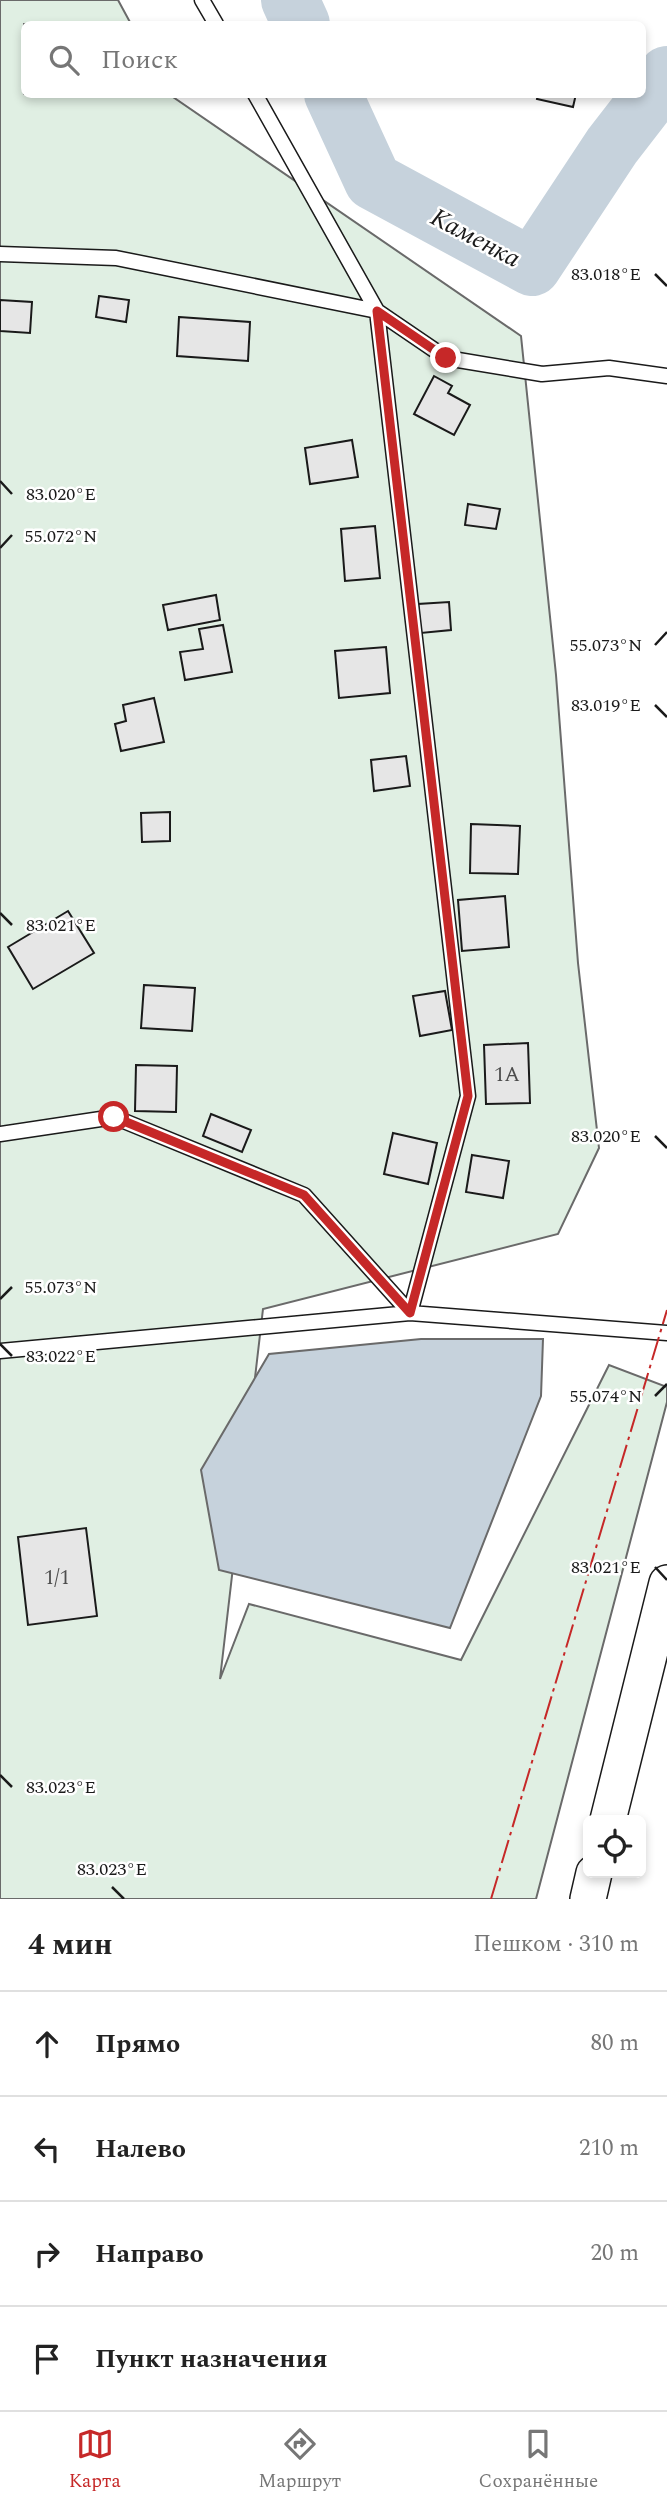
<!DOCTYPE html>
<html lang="ru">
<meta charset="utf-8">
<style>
:root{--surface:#fff;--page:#f2f2f2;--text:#222;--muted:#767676;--line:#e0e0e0;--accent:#c62828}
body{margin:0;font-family:Spectral,serif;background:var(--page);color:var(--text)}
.controls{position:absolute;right:21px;bottom:21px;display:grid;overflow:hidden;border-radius:10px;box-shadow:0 4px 10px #0003}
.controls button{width:63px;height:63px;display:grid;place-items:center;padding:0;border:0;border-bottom:2px solid var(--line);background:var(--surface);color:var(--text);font:35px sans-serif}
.stop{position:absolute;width:21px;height:21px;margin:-16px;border:5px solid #c62828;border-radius:50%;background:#fff}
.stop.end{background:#c62828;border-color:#fff;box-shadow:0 2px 7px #0008}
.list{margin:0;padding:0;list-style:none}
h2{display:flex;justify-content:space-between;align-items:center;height:91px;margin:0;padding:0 28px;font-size:30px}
h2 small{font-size:23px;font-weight:400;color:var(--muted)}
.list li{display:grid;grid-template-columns:46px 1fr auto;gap:21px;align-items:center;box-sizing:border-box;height:105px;padding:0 28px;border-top:2px solid var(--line)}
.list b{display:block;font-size:26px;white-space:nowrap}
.list em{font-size:23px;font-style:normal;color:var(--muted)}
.icon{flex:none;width:38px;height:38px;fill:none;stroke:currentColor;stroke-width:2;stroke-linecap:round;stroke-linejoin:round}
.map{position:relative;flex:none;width:667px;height:1899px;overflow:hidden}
.search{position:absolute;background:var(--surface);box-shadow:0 4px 10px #0003;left:21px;right:21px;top:21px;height:77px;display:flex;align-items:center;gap:18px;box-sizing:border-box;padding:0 24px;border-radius:10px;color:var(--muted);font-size:26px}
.sheet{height:511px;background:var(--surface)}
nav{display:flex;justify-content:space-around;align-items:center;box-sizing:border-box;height:98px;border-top:2px solid var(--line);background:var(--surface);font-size:19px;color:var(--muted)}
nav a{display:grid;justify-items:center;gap:4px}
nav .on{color:var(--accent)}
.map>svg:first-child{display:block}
.green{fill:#e0efe3;stroke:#6a6a6a;stroke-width:2}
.water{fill:#c6d2dc;stroke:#6a6a6a;stroke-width:2}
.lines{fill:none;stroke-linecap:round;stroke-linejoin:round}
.river{stroke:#c6d2dc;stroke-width:58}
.building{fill:#e6e6e6;stroke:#1a1a1a;stroke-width:2}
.service-casing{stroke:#1a1a1a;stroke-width:17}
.tertiary-casing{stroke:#1a1a1a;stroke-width:38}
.service{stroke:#fff;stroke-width:14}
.tertiary{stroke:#fff;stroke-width:35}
.power{stroke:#c62828;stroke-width:2;stroke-dasharray:24 5 3.5 5;stroke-linecap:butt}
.route{stroke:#c62828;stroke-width:9}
.ticks{fill:none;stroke:#1a1a1a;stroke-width:2.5}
.labels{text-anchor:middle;stroke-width:5;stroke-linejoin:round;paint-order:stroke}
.number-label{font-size:21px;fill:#4d4d4d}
.water-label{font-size:26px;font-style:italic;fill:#1a1a1a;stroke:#fff}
.ticks-label{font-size:18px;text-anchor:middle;fill:#1a1a1a;stroke:#fff;stroke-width:5;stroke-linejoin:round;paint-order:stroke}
</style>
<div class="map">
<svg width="667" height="1899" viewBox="0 0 667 1899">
<rect width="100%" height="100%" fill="#fff"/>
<path class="green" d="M 0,0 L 118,0 L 131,24 L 24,24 L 24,94 L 170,95 L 521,336 L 556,675 L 578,963 L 599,1148 L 558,1234 L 263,1309 L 220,1679 L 249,1604 L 461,1660 L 609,1365 L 667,1387 L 667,1402 L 536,1899 L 0,1899 Z"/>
<path class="water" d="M 421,1339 L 543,1339 L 541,1396 L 450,1628 L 219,1570 L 201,1470 L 269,1354 Z"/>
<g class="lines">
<path class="river" d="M 290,0 L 301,24
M 333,94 L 373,181 L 532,267 L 612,146 L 667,75"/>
</g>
<path class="building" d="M 538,94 L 576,94 L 573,107 L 537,99 Z
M 99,296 L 129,300 L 126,322 L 96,317 Z
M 0,300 L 32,302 L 30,333 L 0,331 Z
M 179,317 L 250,322 L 248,361 L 177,356 Z
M 434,376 L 452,386 L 448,393 L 470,405 L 454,435 L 414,414 Z
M 352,440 L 358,477 L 310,484 L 305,448 Z
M 468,504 L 500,509 L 496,529 L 465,525 Z
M 375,526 L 380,578 L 345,581 L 341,529 Z
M 216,595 L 220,620 L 168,630 L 163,605 Z
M 449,602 L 451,630 L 421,633 L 418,604 Z
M 223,625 L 232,672 L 185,680 L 180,652 L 203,649 L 199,629 Z
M 386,647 L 390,693 L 339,698 L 335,651 Z
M 154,698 L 164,742 L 121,751 L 115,724 L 126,721 L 123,705 Z
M 406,756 L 410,786 L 374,791 L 371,760 Z
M 170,812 L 170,841 L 142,842 L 141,813 Z
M 471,824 L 520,826 L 518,874 L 470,873 Z
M 505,896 L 509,947 L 462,951 L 458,900 Z
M 68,911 L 94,953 L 33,989 L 8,947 Z
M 144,985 L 195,988 L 192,1031 L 141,1028 Z
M 445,991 L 452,1030 L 420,1036 L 413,996 Z
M 528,1043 L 530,1103 L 486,1104 L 484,1045 Z
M 136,1065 L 177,1066 L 176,1112 L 135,1111 Z
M 211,1114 L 251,1130 L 242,1152 L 203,1136 Z
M 393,1133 L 437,1143 L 428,1184 L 384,1174 Z
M 472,1155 L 509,1161 L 503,1198 L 466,1192 Z
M 86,1528 L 97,1616 L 28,1625 L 18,1537 Z"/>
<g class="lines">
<defs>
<path id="service" d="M 202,0 L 216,24
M 255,94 L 377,311 L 468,1096 L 410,1313
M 0,254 L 116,258 L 377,311 L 446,358 L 542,374 L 609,368 L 667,376
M 0,1134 L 114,1117 L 304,1195 L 410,1313
M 0,1351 L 410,1313 L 667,1333"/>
<path id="tertiary" d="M 608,1820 L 667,1583
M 588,1899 L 594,1873"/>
</defs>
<use href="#service" class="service-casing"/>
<use href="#tertiary" class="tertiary-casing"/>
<use href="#service" class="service"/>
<use href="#tertiary" class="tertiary"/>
<path class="power" d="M 491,1899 L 667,1310"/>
</g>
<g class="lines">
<path class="route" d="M 114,1117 L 304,1195 L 410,1313 L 468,1096 L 377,311 L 446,358"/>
</g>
<path class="ticks" d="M 655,274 L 667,286M 0,481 L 12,494M 0,548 L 12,535M 655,645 L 667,632M 655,705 L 667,717M 0,913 L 12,925M 655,1136 L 667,1148M 0,1299 L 12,1287M 0,1344 L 12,1356M 655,1396 L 667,1384M 655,1567 L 667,1580M 0,1775 L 12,1787M 112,1887 L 124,1899"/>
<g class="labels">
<g class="number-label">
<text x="507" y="1081">1А</text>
<text x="57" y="1584">1/1</text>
</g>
<g class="water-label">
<text transform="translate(476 237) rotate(28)" y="9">Каменка</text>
</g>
</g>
<g class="ticks-label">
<text x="606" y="280">83.018°E</text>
<text x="61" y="500">83.020°E</text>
<text x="61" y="542">55.072°N</text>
<text x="606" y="651">55.073°N</text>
<text x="606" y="711">83.019°E</text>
<text x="61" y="931">83.021°E</text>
<text x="606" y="1142">83.020°E</text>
<text x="61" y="1293">55.073°N</text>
<text x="61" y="1362">83.022°E</text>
<text x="606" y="1402">55.074°N</text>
<text x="606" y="1573">83.021°E</text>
<text x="61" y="1793">83.023°E</text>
<text x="112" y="1875">83.023°E</text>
</g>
</svg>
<div class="controls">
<button><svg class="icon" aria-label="locate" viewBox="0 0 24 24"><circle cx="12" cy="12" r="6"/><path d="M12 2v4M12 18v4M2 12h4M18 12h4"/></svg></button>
</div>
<div class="stop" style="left:114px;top:1117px"></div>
<div class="stop end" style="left:446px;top:358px"></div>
<div class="search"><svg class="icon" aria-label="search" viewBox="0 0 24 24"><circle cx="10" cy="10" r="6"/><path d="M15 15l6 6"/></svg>Поиск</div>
</div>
<section class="sheet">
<h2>4 мин<small>Пешком · 310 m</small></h2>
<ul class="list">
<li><svg class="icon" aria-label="ahead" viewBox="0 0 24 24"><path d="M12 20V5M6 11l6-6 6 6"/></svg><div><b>Прямо</b></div><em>80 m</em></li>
<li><svg class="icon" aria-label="left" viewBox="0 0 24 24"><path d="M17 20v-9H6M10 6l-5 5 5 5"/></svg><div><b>Налево</b></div><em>210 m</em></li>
<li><svg class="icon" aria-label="right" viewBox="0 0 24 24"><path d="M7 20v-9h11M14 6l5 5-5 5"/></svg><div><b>Направо</b></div><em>20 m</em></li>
<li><svg class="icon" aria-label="arrive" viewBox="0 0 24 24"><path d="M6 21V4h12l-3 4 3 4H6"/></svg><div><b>Пункт назначения</b></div></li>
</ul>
</section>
<nav>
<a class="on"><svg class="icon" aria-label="map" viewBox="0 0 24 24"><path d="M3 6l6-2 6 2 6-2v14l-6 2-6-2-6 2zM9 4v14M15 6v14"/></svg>Карта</a>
<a><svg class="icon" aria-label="directions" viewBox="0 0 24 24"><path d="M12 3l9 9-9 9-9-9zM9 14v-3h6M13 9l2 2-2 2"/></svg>Маршрут</a>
<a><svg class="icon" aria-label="saved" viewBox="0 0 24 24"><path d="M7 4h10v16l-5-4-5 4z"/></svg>Сохранённые</a>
</nav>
